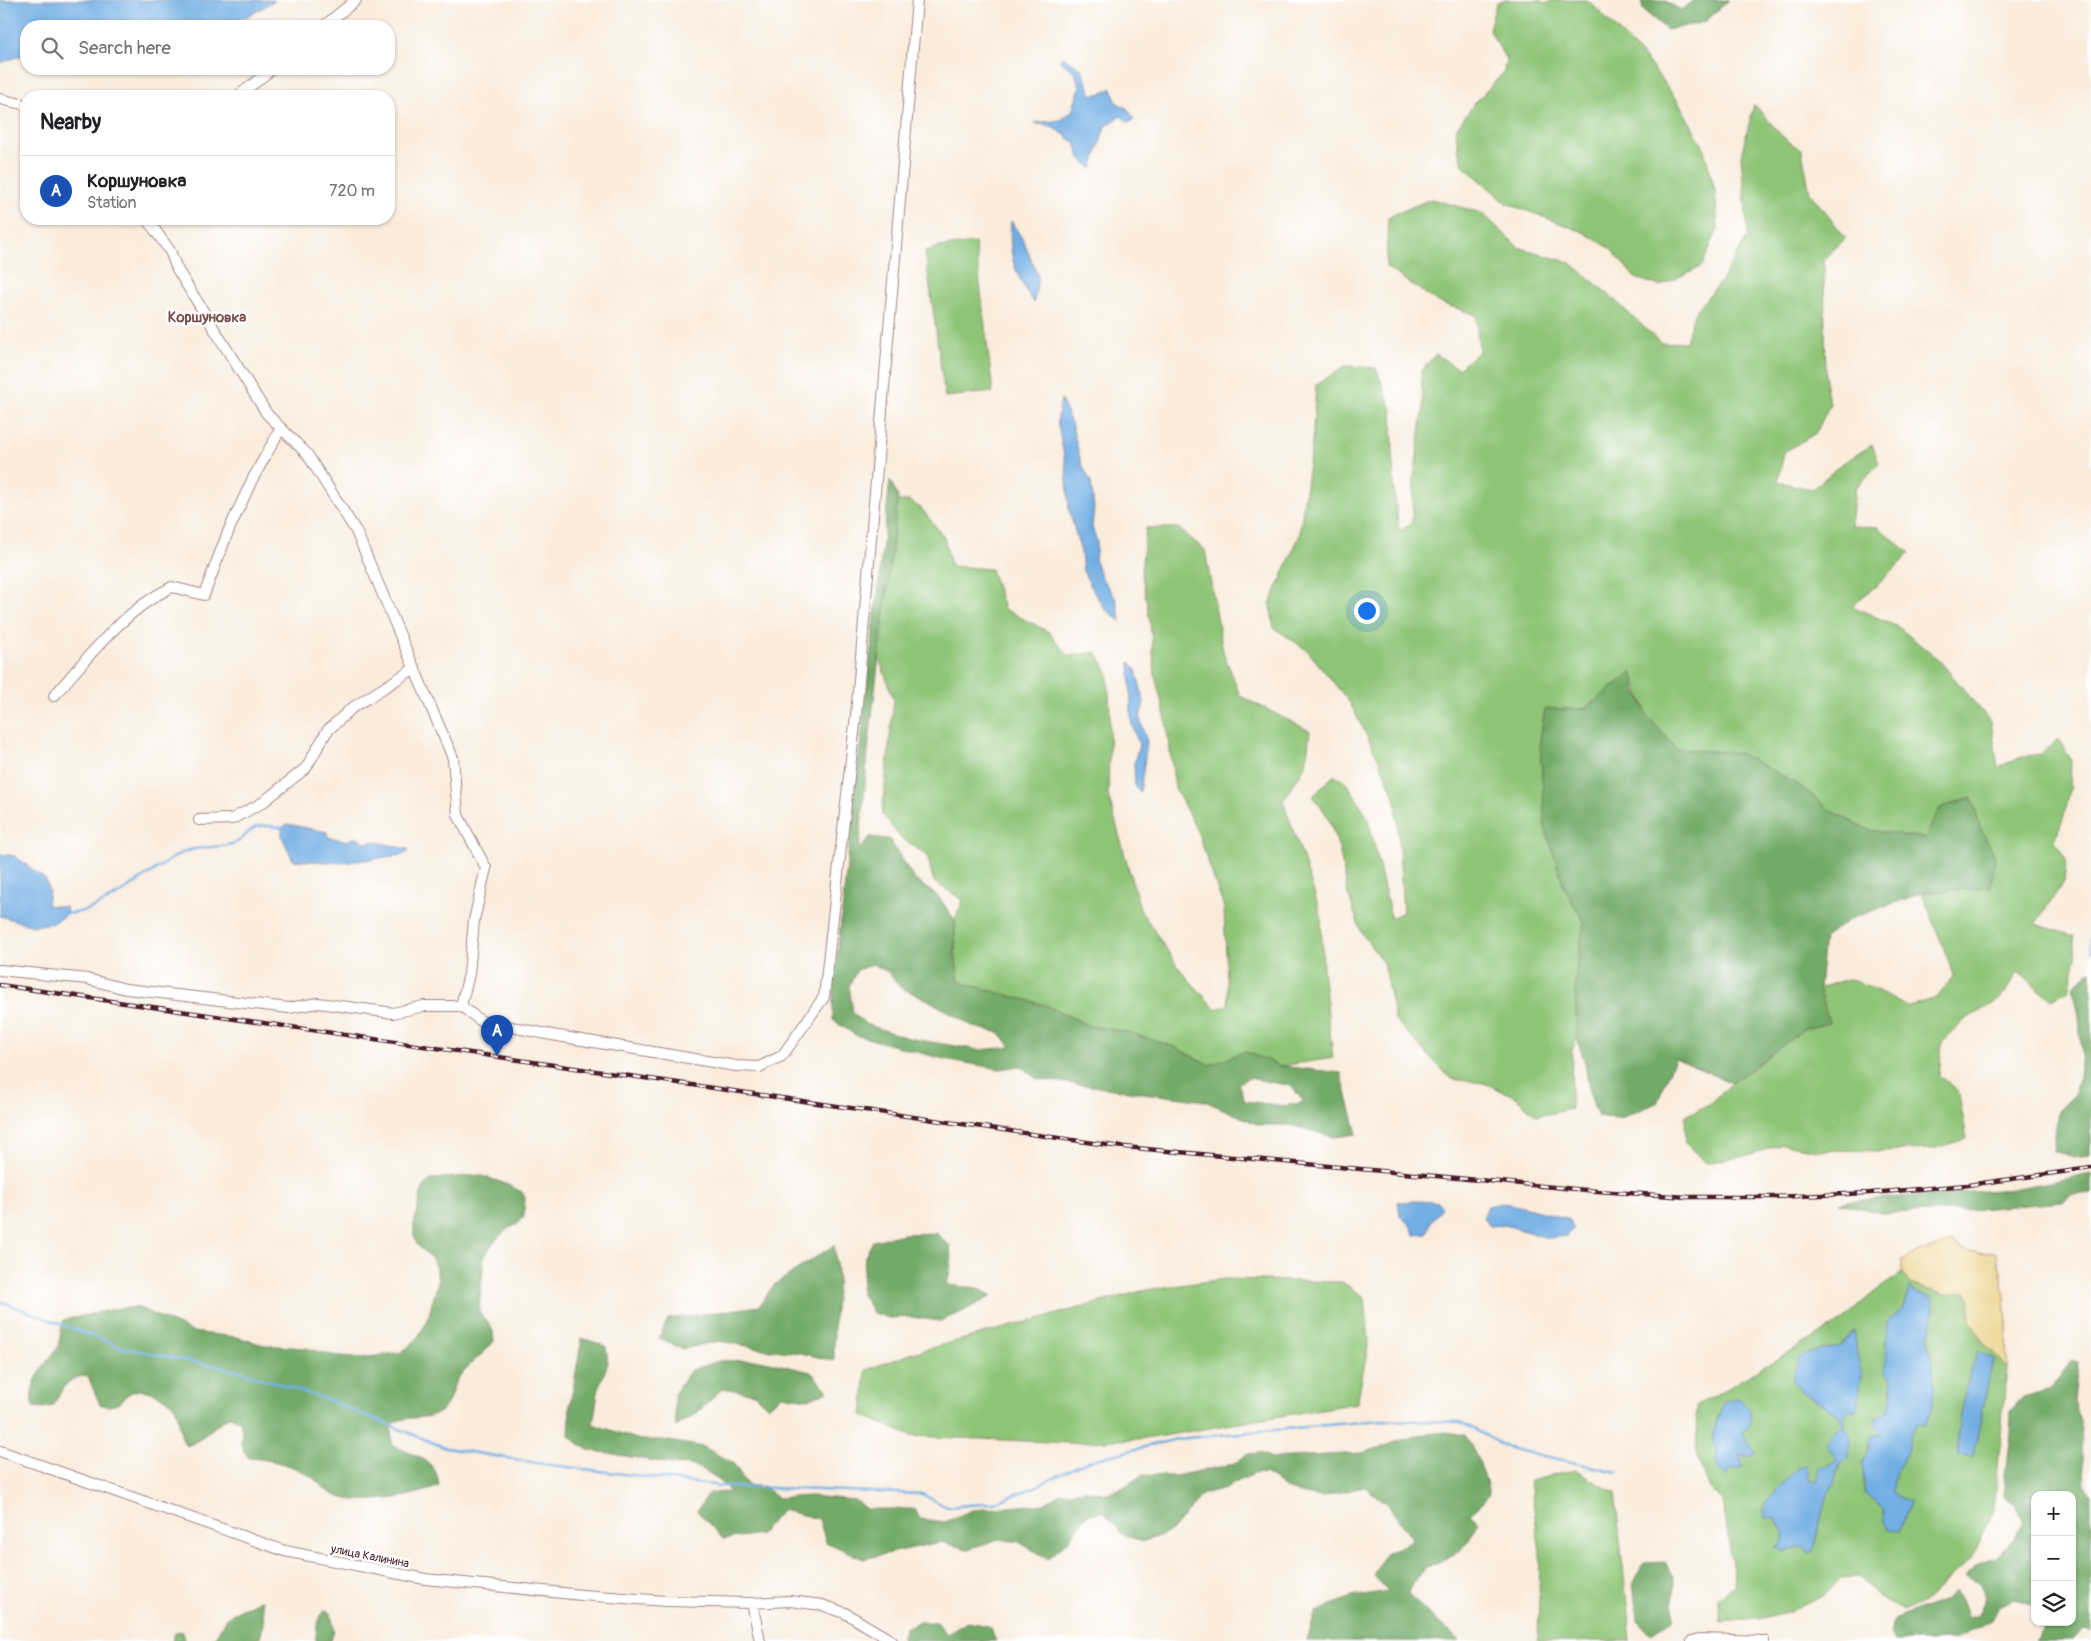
<!DOCTYPE html>
<meta charset="utf-8">
<style>
:root{--surface:#fff;--page:#f6f6f6;--text:#202124;--muted:#757577;--line:#e0e0e0;--accent:#b45309}
body{margin:0;font-family:Pangolin,sans-serif;background:var(--page);color:var(--text)}
.controls{position:absolute;right:15px;bottom:15px;display:grid;overflow:hidden;border-radius:10px;box-shadow:0 1px 4px #0004}
.controls button{width:45px;height:45px;display:grid;place-items:center;padding:0;border:0;border-bottom:1px solid var(--line);background:var(--surface);color:var(--text);font:25px sans-serif}
.you{position:absolute;left:1366px;top:610px;width:18px;height:18px;margin:-12px;border:4px solid #fff;border-radius:50%;background:#1a73e8;box-shadow:0 0 0 8px #1a73e833}
.badge{display:grid;place-items:center;width:32px;height:32px;border-radius:50%;background:var(--accent);color:#fff;font-size:16px;font-weight:700}
.pin{position:absolute;translate:-50% -41px;filter:drop-shadow(0 1px 2px #0008)}
.pin::after{content:'';position:absolute;top:26px;width:18px;height:15px;background:inherit;clip-path:polygon(0 0,100% 0,50% 100%)}
.list{margin:0;padding:0;list-style:none}
h2{display:flex;justify-content:space-between;align-items:center;height:65px;margin:0;padding:0 20px;font-size:21px}
h2 small{font-size:16px;font-weight:400;color:var(--muted)}
.list li{display:grid;grid-template-columns:32px 1fr auto;gap:15px;align-items:center;box-sizing:border-box;height:70px;padding:0 20px;border-top:1px solid var(--line)}
.list b{display:block;font-size:19px;white-space:nowrap}
.list p{margin:0;font-size:16px;white-space:nowrap;color:var(--muted)}
.list em{font-size:16px;font-style:normal;color:var(--muted)}
.icon{flex:none;width:28px;height:28px;fill:none;stroke:currentColor;stroke-width:2;stroke-linecap:round;stroke-linejoin:round}
.map{position:relative;flex:none;width:2091px;height:1641px;overflow:hidden}
.search{position:absolute;background:var(--surface);box-shadow:0 1px 4px #0004;left:20px;top:20px;width:375px;height:55px;display:flex;align-items:center;gap:12px;box-sizing:border-box;padding:0 18px;border-radius:20px;color:var(--muted);font-size:19px}
.panel{position:absolute;background:var(--surface);box-shadow:0 1px 4px #0004;left:20px;top:90px;width:375px;height:135px;border-radius:20px}
.map>svg:first-child{display:block}
.green{fill:#8dc476;stroke:#6c7250;fill-rule:evenodd}
.forest{fill:#72aa67;stroke:#5e6449;fill-rule:evenodd}
.sand{fill:#eeda9e;stroke:#9c7c64}
.water{fill:#71aee3;stroke:#5e6687}
.lines{fill:none;stroke-linecap:round;stroke-linejoin:round}
.stream{stroke:#71aee3;stroke-width:2.5}
.street-casing{stroke:#a28684;stroke-width:12}
.street{stroke:#fff;stroke-width:10}
.rail-casing{stroke:#4a1f2b;stroke-width:4.5}
.rail{stroke:#fff;stroke-width:2.5;stroke-dasharray:8;stroke-linecap:butt}
.labels{text-anchor:middle;stroke-width:5;stroke-linejoin:round;paint-order:stroke}
.street-label{font-size:12px;fill:#4a1f2b;stroke:#fff}
.quarter-label{font-size:15px;font-weight:bold;fill:#794f4a;stroke:#fff}
</style>
<div class="map">
<svg width="2091" height="1641" viewBox="0 0 2091 1641">
<rect width="100%" height="100%" fill="#fff"/>
<filter id="ink" filterUnits="userSpaceOnUse"><feTurbulence type="fractalNoise" baseFrequency=".02" numOctaves="2"/><feDisplacementMap in="SourceGraphic" scale="10" xChannelSelector="R" yChannelSelector="G"/><feConvolveMatrix kernelMatrix="1 2 1 2 8 2 1 2 1" color-interpolation-filters="sRGB"/></filter>
<filter id="wash" filterUnits="userSpaceOnUse"><feTurbulence type="fractalNoise" baseFrequency=".0096" numOctaves="4" result="noise"/><feDisplacementMap in="SourceGraphic" scale="20" xChannelSelector="R" yChannelSelector="G"/><feGaussianBlur stdDeviation="1.12" result="paint"/><feColorMatrix in="noise" values="0 0 0 0 0 0 0 0 0 0 0 0 0 0 0 0 0 1.4 0 .05"/><feComposite in="paint" operator="in"/></filter>
<g filter="url(#wash)">
<rect width="100%" height="100%" fill="#f9ecdc"/>
<path class="green" d="M 1505,0 L 1541,0 L 1545,4 L 1553,0 L 1588,0 L 1644,57 L 1678,101 L 1703,146 L 1715,190 L 1718,229 L 1702,266 L 1660,286 L 1635,278 L 1610,248 L 1583,232 L 1506,203 L 1463,165 L 1458,149 L 1456,129 L 1474,104 L 1504,72 L 1506,59 L 1489,29 L 1496,4 Z
M 1754,104 L 1782,136 L 1802,151 L 1810,193 L 1846,238 L 1824,259 L 1826,387 L 1830,404 L 1816,433 L 1784,452 L 1778,482 L 1813,489 L 1840,465 L 1872,445 L 1879,463 L 1855,489 L 1851,526 L 1878,527 L 1910,553 L 1884,579 L 1852,606 L 1898,627 L 1939,660 L 1991,722 L 1998,767 L 2022,757 L 2040,754 L 2058,739 L 2071,759 L 2070,790 L 2064,816 L 2055,840 L 2066,860 L 2064,882 L 2035,924 L 2074,936 L 2076,957 L 2069,990 L 2051,999 L 2018,972 L 2001,999 L 1966,1019 L 1942,1042 L 1939,1076 L 1958,1090 L 1967,1139 L 1932,1149 L 1881,1151 L 1818,1150 L 1783,1144 L 1745,1156 L 1706,1163 L 1686,1144 L 1685,1116 L 1711,1103 L 1732,1083 L 1804,1029 L 1829,1023 L 1819,988 L 1848,979 L 1866,985 L 1908,1006 L 1937,998 L 1954,975 L 1922,893 L 1990,887 L 1995,856 L 1980,827 L 1971,797 L 1940,808 L 1925,838 L 1869,830 L 1831,811 L 1799,785 L 1740,753 L 1677,749 L 1648,717 L 1632,673 L 1584,709 L 1545,709 L 1540,740 L 1545,821 L 1564,887 L 1584,922 L 1575,975 L 1577,1039 L 1572,1050 L 1571,1109 L 1537,1116 L 1516,1097 L 1484,1083 L 1451,1079 L 1395,1020 L 1383,963 L 1361,932 L 1348,894 L 1339,848 L 1328,817 L 1313,796 L 1334,775 L 1348,784 L 1368,818 L 1391,918 L 1403,912 L 1396,800 L 1378,758 L 1350,703 L 1307,650 L 1274,628 L 1270,604 L 1299,537 L 1312,441 L 1316,385 L 1345,366 L 1376,368 L 1392,410 L 1394,492 L 1399,531 L 1412,524 L 1414,478 L 1423,411 L 1421,371 L 1436,354 L 1458,369 L 1479,352 L 1476,315 L 1438,302 L 1386,267 L 1388,217 L 1431,199 L 1482,213 L 1518,247 L 1571,263 L 1608,294 L 1661,343 L 1686,342 L 1694,313 L 1721,281 L 1748,236 L 1741,156 Z
M 975,243 L 993,392 L 945,397 L 925,251 L 940,247 Z
M 897,501 L 909,501 L 921,508 L 944,537 L 951,566 L 991,569 L 1004,609 L 1049,632 L 1069,656 L 1096,652 L 1108,673 L 1110,713 L 1108,795 L 1140,909 L 1178,967 L 1215,1009 L 1228,1005 L 1224,908 L 1198,833 L 1175,788 L 1166,721 L 1155,675 L 1150,622 L 1141,570 L 1146,528 L 1178,528 L 1205,550 L 1223,651 L 1240,696 L 1310,731 L 1306,765 L 1283,801 L 1301,852 L 1321,915 L 1323,969 L 1333,1058 L 1281,1066 L 1245,1052 L 1210,1065 L 1172,1046 L 1127,1032 L 1090,1026 L 1045,1005 L 959,982 L 955,953 L 955,920 L 963,900 L 934,882 L 927,855 L 900,837 L 882,814 L 894,700 L 879,658 Z
M 1902,1273 L 1910,1284 L 1944,1294 L 1966,1291 L 1971,1299 L 1970,1320 L 1984,1343 L 2007,1367 L 1994,1511 L 1970,1559 L 1920,1605 L 1903,1612 L 1882,1600 L 1859,1577 L 1841,1578 L 1825,1595 L 1791,1611 L 1758,1619 L 1722,1622 L 1717,1598 L 1735,1586 L 1723,1501 L 1709,1486 L 1697,1459 L 1696,1406 L 1839,1323 L 1873,1293 ZM 1910,1287 L 1934,1311 L 1929,1340 L 1934,1387 L 1925,1425 L 1917,1424 L 1909,1437 L 1903,1460 L 1894,1475 L 1892,1494 L 1884,1522 L 1885,1508 L 1865,1493 L 1862,1463 L 1882,1433 L 1876,1418 L 1889,1411 L 1893,1380 L 1885,1371 L 1888,1354 L 1885,1340 L 1902,1310 ZM 1855,1329 L 1855,1349 L 1859,1361 L 1851,1409 L 1845,1415 L 1843,1428 L 1850,1433 L 1836,1480 L 1827,1493 L 1813,1551 L 1802,1547 L 1785,1551 L 1776,1547 L 1782,1544 L 1784,1530 L 1776,1518 L 1809,1481 L 1818,1482 L 1830,1466 L 1838,1460 L 1829,1436 L 1841,1424 L 1839,1415 L 1802,1392 L 1822,1349 L 1841,1346 ZM 1978,1352 L 1993,1359 L 1973,1456 L 1959,1455 C 1953,1429 1968,1376 1978,1352 ZM 1748,1406 L 1751,1414 L 1749,1427 L 1743,1430 C 1746,1442 1739,1453 1739,1467 L 1731,1470 L 1716,1460 L 1717,1448 Z
M 1224,1279 L 1342,1282 L 1365,1297 L 1369,1342 L 1357,1403 L 1151,1438 L 1070,1443 L 911,1436 L 862,1415 L 866,1370 L 916,1352 L 1145,1290 Z
M 1575,1470 L 1615,1493 L 1631,1641 L 1538,1641 L 1540,1552 L 1530,1481 Z"/>
<path class="forest" d="M 1641,0 L 1664,0 L 1681,10 L 1693,0 L 1729,0 L 1705,22 L 1667,30 L 1643,10 Z
M 890,480 L 898,497 L 869,741 L 859,850 L 870,837 L 889,839 L 915,880 L 939,897 L 955,920 L 955,953 L 959,982 L 1045,1005 L 1090,1026 L 1127,1032 L 1172,1046 L 1210,1065 L 1245,1051 L 1281,1066 L 1341,1073 L 1357,1134 L 1334,1137 L 1290,1125 L 1259,1125 L 1205,1101 L 1037,1079 L 1020,1066 L 1000,1069 L 943,1059 L 855,1035 L 833,1020 L 833,996 L 847,863 ZM 873,964 L 888,972 L 901,988 L 928,1000 L 974,1027 L 1000,1033 L 1011,1047 L 979,1050 L 908,1038 L 866,1024 L 853,1013 L 849,986 L 857,970 ZM 1249,1078 L 1291,1086 L 1304,1102 L 1285,1106 L 1245,1101 L 1238,1083 Z
M 1632,672 L 1636,689 L 1648,717 L 1677,749 L 1740,753 L 1799,785 L 1831,811 L 1869,830 L 1925,838 L 1940,808 L 1972,797 L 1980,827 L 1995,856 L 1991,887 L 1922,893 L 1850,919 L 1824,938 L 1819,988 L 1829,1023 L 1804,1029 L 1732,1083 L 1675,1058 L 1657,1103 L 1621,1118 L 1598,1117 L 1589,1092 L 1585,1063 L 1577,1039 L 1575,980 L 1584,922 L 1564,887 L 1545,827 L 1540,740 L 1545,709 L 1584,709 Z
M 2091,971 L 2091,1155 L 2074,1157 L 2053,1151 L 2058,1111 L 2076,1093 L 2082,1056 L 2079,1017 L 2073,986 Z
M 2091,1174 L 2091,1193 L 2070,1195 L 2064,1202 L 1939,1212 L 1881,1213 L 1839,1203 L 1847,1201 L 2012,1189 Z
M 480,1175 L 506,1184 L 522,1192 L 525,1198 L 524,1216 L 518,1224 L 509,1228 L 494,1241 L 484,1258 L 479,1307 L 482,1317 L 489,1323 L 493,1331 L 494,1341 C 484,1355 467,1364 457,1380 C 450,1391 451,1406 438,1413 C 423,1421 404,1414 391,1425 L 392,1444 C 412,1457 437,1456 439,1486 C 414,1497 359,1507 334,1495 C 326,1491 320,1484 313,1478 C 293,1464 273,1460 249,1458 C 234,1440 246,1438 240,1421 L 231,1416 C 214,1423 204,1441 186,1446 C 177,1433 182,1416 173,1405 C 169,1400 162,1397 156,1394 C 140,1387 130,1389 119,1404 L 109,1406 L 100,1405 L 88,1376 C 68,1375 62,1390 53,1406 L 43,1408 L 33,1407 C 28,1389 38,1374 48,1360 C 51,1356 56,1351 58,1347 C 61,1337 59,1331 64,1320 L 114,1309 L 137,1307 L 193,1332 L 237,1337 L 264,1345 L 306,1348 L 332,1355 L 363,1358 L 402,1352 L 416,1340 L 427,1322 L 438,1281 L 436,1269 L 432,1259 L 417,1245 L 414,1235 L 414,1223 L 421,1193 L 425,1185 L 432,1179 Z
M 936,1233 L 950,1246 L 951,1264 L 947,1285 L 978,1288 L 992,1296 L 962,1312 L 940,1321 L 911,1317 L 889,1318 L 873,1313 L 861,1293 L 865,1256 L 873,1241 L 903,1234 Z
M 834,1245 L 838,1282 L 834,1318 L 834,1361 L 801,1353 L 763,1349 L 719,1341 L 683,1349 L 659,1338 L 668,1319 L 759,1306 L 774,1285 Z
M 582,1338 L 606,1346 L 608,1363 L 599,1386 L 593,1424 L 640,1440 L 663,1440 L 704,1447 L 734,1464 L 747,1485 L 765,1487 L 778,1498 L 810,1496 L 855,1500 L 866,1509 L 915,1509 L 920,1519 L 945,1522 L 972,1510 L 1044,1504 L 1060,1493 L 1085,1490 L 1107,1494 L 1124,1487 L 1142,1475 L 1175,1476 L 1234,1464 L 1246,1454 L 1260,1453 L 1272,1458 L 1362,1453 L 1418,1435 L 1446,1432 L 1465,1435 C 1477,1453 1484,1473 1489,1494 L 1482,1503 L 1470,1513 L 1479,1522 C 1474,1530 1468,1546 1459,1551 C 1434,1567 1422,1561 1409,1593 L 1422,1608 L 1460,1641 L 1307,1641 L 1316,1612 L 1351,1597 L 1388,1591 L 1374,1576 L 1385,1553 L 1413,1541 L 1388,1505 L 1365,1487 L 1319,1497 L 1288,1490 L 1265,1473 L 1253,1474 L 1225,1488 L 1203,1494 L 1170,1532 L 1142,1542 L 1121,1533 L 1104,1512 L 1088,1514 L 1067,1542 L 1048,1559 L 1019,1542 L 999,1539 L 968,1549 L 940,1542 L 863,1559 L 826,1542 L 819,1519 L 782,1510 L 761,1534 L 723,1539 L 697,1511 L 709,1493 L 730,1492 C 719,1478 698,1462 679,1465 L 588,1450 L 569,1436 L 570,1405 Z
M 760,1360 L 811,1372 L 828,1391 L 808,1399 L 782,1395 L 768,1407 L 754,1394 L 723,1388 L 696,1414 L 676,1427 L 674,1394 L 691,1370 L 719,1361 Z
M 2071,1360 L 2078,1362 L 2074,1402 L 2081,1429 L 2085,1484 L 2091,1494 L 2091,1632 L 2083,1630 L 2072,1641 L 2034,1641 L 2045,1627 L 2044,1622 L 2072,1622 L 2072,1495 L 2035,1495 L 2035,1607 L 2013,1599 L 1999,1606 L 1992,1620 L 1954,1639 L 1934,1641 L 1895,1641 L 1891,1633 L 1894,1620 L 1944,1600 L 1955,1591 L 1962,1600 L 1969,1618 L 1978,1615 L 1986,1597 L 1980,1584 L 1964,1576 L 1976,1565 L 1997,1557 L 2015,1539 L 2023,1521 L 2015,1505 L 2003,1496 C 2005,1467 2011,1439 2011,1410 L 2023,1397 L 2051,1389 Z
M 1665,1562 L 1674,1576 L 1673,1620 L 1650,1633 L 1637,1619 L 1633,1582 L 1644,1563 Z
M 262,1600 L 264,1618 L 260,1641 L 214,1641 L 225,1619 L 238,1610 L 248,1607 L 256,1601 Z
M 326,1610 L 331,1613 L 334,1629 L 331,1641 L 316,1641 C 316,1631 316,1616 326,1610 Z
M 919,1622 L 937,1622 L 947,1634 L 967,1622 L 989,1626 L 996,1641 L 906,1641 L 901,1639 L 905,1628 Z
M 180,1631 L 183,1632 L 184,1641 L 172,1641 L 175,1633 Z"/>
<path class="sand" d="M 1952,1242 L 1968,1252 L 1996,1253 C 2007,1290 2008,1329 2007,1367 L 1984,1343 L 1970,1320 L 1971,1299 L 1966,1291 L 1944,1294 L 1910,1284 L 1902,1273 L 1902,1260 L 1919,1252 Z"/>
<path class="water" d="M 0,0 L 275,0 C 245,20 230,26 193,26 L 186,20 L 172,26 L 26,26 L 26,54 L 0,63 Z
M 1063,57 L 1081,68 L 1092,95 L 1103,93 L 1112,88 L 1116,102 L 1128,109 L 1134,119 L 1129,123 L 1121,116 L 1105,127 L 1092,169 L 1080,158 L 1075,143 L 1065,135 L 1050,126 L 1033,123 L 1061,120 L 1072,111 L 1080,87 L 1074,71 L 1059,61 Z
M 1011,221 L 1023,240 L 1038,276 L 1034,303 C 1015,275 1008,256 1011,221 Z
M 1061,399 L 1072,426 L 1081,462 L 1091,482 L 1094,508 L 1092,527 L 1097,542 L 1095,561 L 1103,580 L 1116,599 L 1121,621 L 1106,610 L 1095,594 L 1083,571 L 1081,552 L 1069,510 L 1066,465 L 1057,421 Z
M 1130,662 L 1136,670 L 1144,702 L 1140,718 L 1147,742 L 1140,793 L 1135,788 L 1134,763 L 1139,745 L 1131,722 Z
M 287,824 L 327,832 L 328,837 L 348,841 L 352,838 L 360,838 L 361,841 L 368,843 L 373,841 L 408,849 L 409,852 L 402,855 L 342,863 L 293,860 L 282,837 L 282,828 Z
M 0,854 L 15,856 L 46,880 L 49,892 L 47,905 L 66,907 L 67,913 L 54,923 L 33,926 L 0,916 Z
M 1416,1201 L 1439,1202 L 1442,1209 L 1431,1221 L 1427,1234 L 1414,1235 L 1412,1228 L 1400,1215 L 1398,1202 Z
M 1502,1203 C 1525,1206 1545,1214 1567,1218 L 1574,1229 L 1567,1236 L 1548,1238 L 1505,1225 L 1490,1226 L 1483,1218 L 1488,1206 Z
M 1910,1287 L 1914,1292 L 1933,1298 L 1934,1311 L 1929,1340 L 1934,1387 L 1932,1409 L 1925,1425 L 1917,1424 C 1909,1437 1908,1448 1902,1461 C 1895,1476 1894,1477 1892,1494 L 1909,1502 L 1899,1531 L 1889,1530 L 1884,1522 L 1885,1508 L 1865,1493 L 1862,1463 L 1868,1453 L 1870,1436 L 1882,1433 L 1876,1426 L 1876,1418 L 1889,1411 L 1893,1380 L 1885,1371 C 1888,1353 1885,1340 1887,1322 L 1902,1310 Z
M 1855,1329 L 1855,1349 L 1862,1375 L 1857,1410 L 1851,1409 L 1845,1415 L 1843,1427 L 1850,1433 L 1849,1458 L 1839,1466 L 1836,1480 L 1827,1493 L 1813,1551 L 1808,1553 L 1802,1547 L 1785,1551 L 1775,1548 L 1782,1544 L 1784,1530 L 1776,1518 L 1766,1517 L 1765,1505 L 1776,1490 L 1797,1468 L 1807,1466 L 1809,1480 L 1818,1482 L 1819,1467 L 1830,1466 L 1838,1460 L 1826,1444 L 1829,1436 L 1841,1424 L 1839,1415 L 1802,1392 L 1792,1380 L 1799,1358 L 1822,1349 L 1841,1346 Z
M 1978,1351 L 1993,1359 L 1973,1456 L 1959,1455 C 1954,1423 1967,1382 1978,1351 Z
M 1738,1398 C 1751,1408 1752,1410 1749,1427 L 1743,1431 C 1745,1440 1752,1444 1755,1453 L 1749,1456 L 1740,1455 L 1743,1467 L 1731,1470 L 1726,1477 C 1714,1466 1717,1464 1717,1449 C 1716,1442 1716,1450 1714,1442 C 1712,1429 1720,1413 1724,1401 Z"/>
<g class="lines">
<path class="stream" d="M 65,913 C 96,917 149,872 176,856 C 195,844 216,850 235,843 C 243,841 248,830 256,827 C 263,824 275,827 282,828
M 2091,929 L 2091,952
M 0,1301 L 124,1348 L 240,1371 L 328,1400 L 446,1448 L 543,1464 L 720,1486 L 922,1494 L 947,1507 L 993,1503 L 1035,1487 L 1088,1461 L 1177,1439 L 1381,1420 L 1461,1422 L 1508,1448 L 1617,1472"/>
</g>
</g>
<g filter="url(#ink)">
<g class="lines">
<defs>
<path id="street" d="M 324,26 L 356,0
M 238,96 L 272,69
M 0,99 L 26,105
M 147,219 L 170,251 L 177,269 L 267,414 L 307,454 L 356,531 L 405,647 L 453,758 L 458,815 L 486,868 L 474,920 L 469,974 L 461,1006
M 54,696 C 89,656 124,610 172,587 L 204,595 L 228,532 L 252,480 L 281,428
M 199,820 L 232,819 L 262,803 L 306,768 L 327,731 L 352,708 L 415,668
M 0,970 L 87,979 L 126,989 L 289,1008 L 318,1003 L 393,1013 L 424,1006 L 461,1006 L 481,1021 L 552,1035 L 736,1066 L 759,1067 L 782,1056 L 824,997 L 856,715 L 917,0
M 0,1451 L 285,1551 L 425,1579 L 582,1595 L 666,1601 L 752,1603 L 790,1601 L 822,1605 L 845,1613 L 892,1641
M 752,1603 L 760,1641
M 1692,1641 L 1699,1639 L 1764,1641"/>
</defs>
<use href="#street" class="street-casing"/>
<use href="#street" class="street"/>
<defs>
<path id="rail" d="M 0,985 L 1114,1146 L 1597,1191 L 1688,1197 L 1774,1197 L 1870,1193 L 1968,1185 L 2091,1168"/>
</defs>
<use href="#rail" class="rail-casing"/>
<use href="#rail" class="rail"/>
</g>
</g>
<g class="labels">
<g class="street-label">
<text transform="translate(370 1556) rotate(11)" y="4">улица Калинина</text>
</g>
<g class="quarter-label">
<text x="207" y="322">Коршуновка</text>
</g>
</g>
</svg>
<div class="controls">
<button>+</button>
<button>−</button>
<button><svg class="icon" aria-label="layers" viewBox="0 0 24 24"><path d="M12 4l9 5-9 5-9-5zM3 14l9 5 9-5"/></svg></button>
</div>
<div class="you"></div>
<div class="pin badge" style="left:497px;top:1056px;background:#1a4fb4">A</div>
<div class="search"><svg class="icon" aria-label="search" viewBox="0 0 24 24"><circle cx="10" cy="10" r="6"/><path d="M15 15l6 6"/></svg>Search here</div>
<section class="panel">
<h2>Nearby<small></small></h2>
<ul class="list">
<li><span class="badge" style="background:#1a4fb4">A</span><div><b>Коршуновка</b><p>Station</p></div><em>720 m</em></li>
</ul>
</section>
</div>
